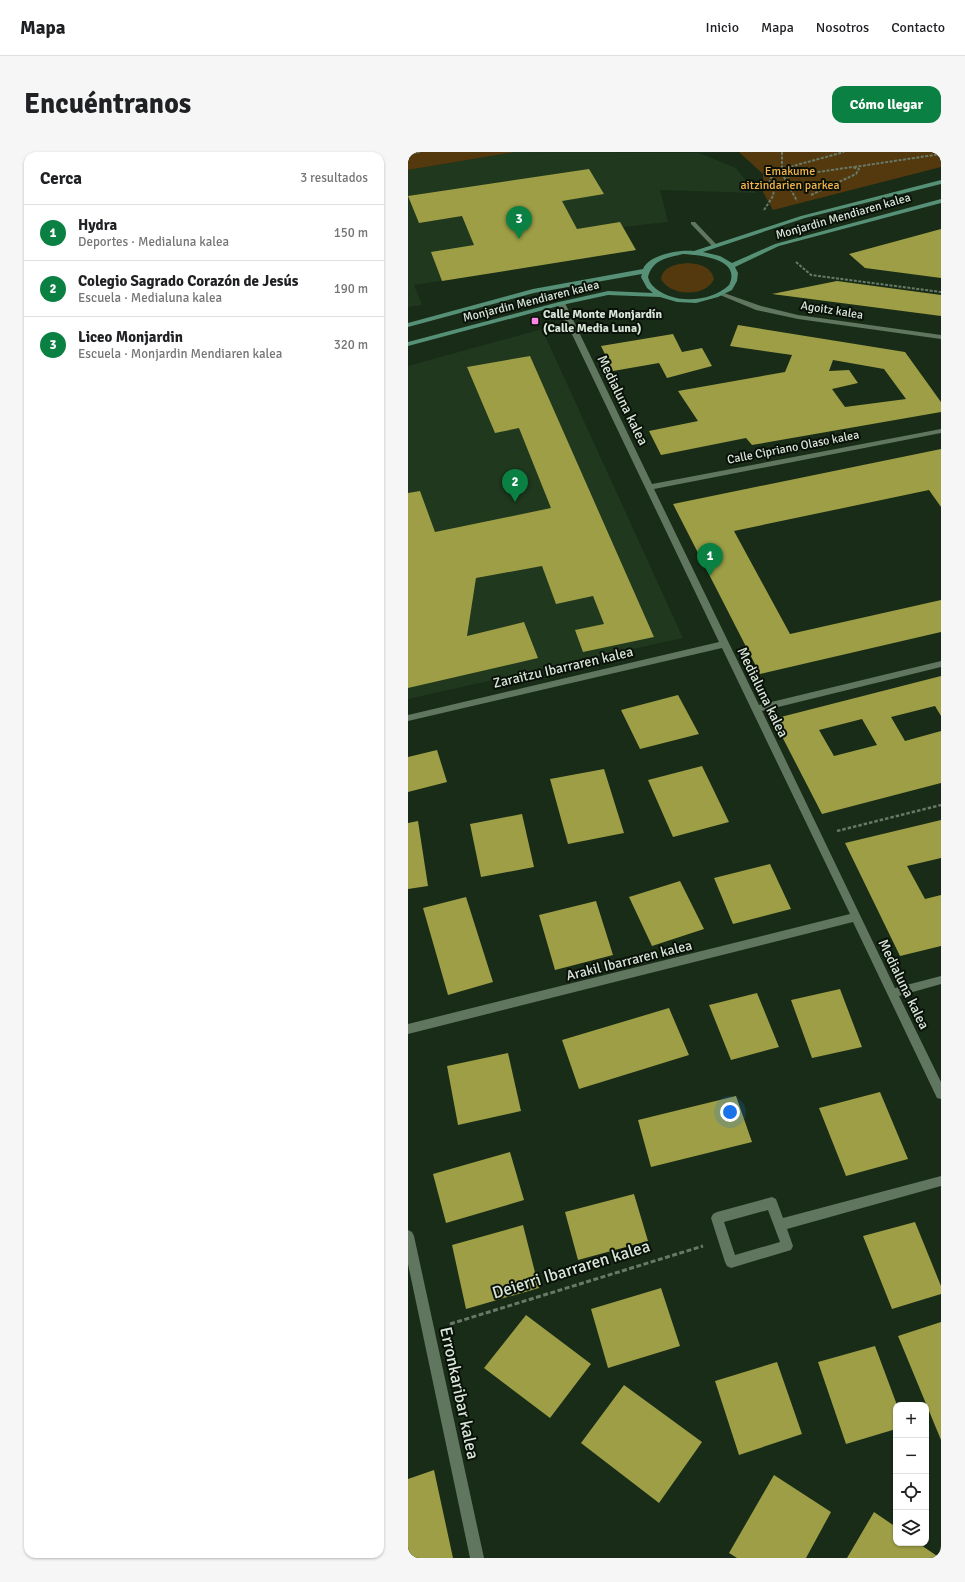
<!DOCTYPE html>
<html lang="es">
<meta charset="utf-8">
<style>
:root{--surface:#fff;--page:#f6f6f6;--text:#202124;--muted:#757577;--line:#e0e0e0;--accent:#0b8043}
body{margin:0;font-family:Signika,sans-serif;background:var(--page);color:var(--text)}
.controls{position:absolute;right:12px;bottom:12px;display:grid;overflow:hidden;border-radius:8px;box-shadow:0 1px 3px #0004}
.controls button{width:36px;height:36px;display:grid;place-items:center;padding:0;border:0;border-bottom:1px solid var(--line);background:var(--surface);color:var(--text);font:20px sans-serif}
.you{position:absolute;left:322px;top:960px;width:14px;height:14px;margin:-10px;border:3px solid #fff;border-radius:50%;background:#1a73e8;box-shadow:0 0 0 6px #1a73e833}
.badge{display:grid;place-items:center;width:26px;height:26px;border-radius:50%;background:var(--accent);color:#fff;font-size:13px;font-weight:700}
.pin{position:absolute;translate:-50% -33px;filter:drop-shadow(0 1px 2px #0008)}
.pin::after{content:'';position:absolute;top:21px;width:14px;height:12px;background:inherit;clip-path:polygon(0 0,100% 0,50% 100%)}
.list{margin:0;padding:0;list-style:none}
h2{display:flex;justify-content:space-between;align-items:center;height:52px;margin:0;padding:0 16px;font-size:17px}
h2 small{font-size:13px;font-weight:400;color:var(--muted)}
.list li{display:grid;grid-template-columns:26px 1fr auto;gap:12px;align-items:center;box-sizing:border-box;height:56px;padding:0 16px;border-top:1px solid var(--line)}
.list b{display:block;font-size:15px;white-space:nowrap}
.list p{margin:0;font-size:13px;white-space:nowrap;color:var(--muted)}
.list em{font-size:13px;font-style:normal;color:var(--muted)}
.icon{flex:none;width:22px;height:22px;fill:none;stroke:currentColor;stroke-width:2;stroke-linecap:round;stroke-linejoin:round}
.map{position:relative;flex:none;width:533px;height:1406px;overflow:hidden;border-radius:12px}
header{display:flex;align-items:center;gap:24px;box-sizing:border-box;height:56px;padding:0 20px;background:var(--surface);border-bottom:1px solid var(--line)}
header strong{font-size:19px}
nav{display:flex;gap:22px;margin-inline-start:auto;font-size:14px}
.intro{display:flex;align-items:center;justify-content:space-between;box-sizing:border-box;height:96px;padding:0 24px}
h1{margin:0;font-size:28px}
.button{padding:10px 18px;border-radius:12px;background:var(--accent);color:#fff;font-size:14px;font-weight:700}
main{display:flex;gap:24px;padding:0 24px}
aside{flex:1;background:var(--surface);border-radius:12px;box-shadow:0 1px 3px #0004}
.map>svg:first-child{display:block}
.built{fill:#1f381e}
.green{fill:#53390d}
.building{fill:#9d9e46;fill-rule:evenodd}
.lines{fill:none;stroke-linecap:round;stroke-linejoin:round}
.path-far2{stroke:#687a67;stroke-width:2;stroke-dasharray:3 1.5;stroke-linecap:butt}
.path-far1{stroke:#687a67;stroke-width:2.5;stroke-dasharray:3.5 2;stroke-linecap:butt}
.path{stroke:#687a67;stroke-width:3;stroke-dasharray:5 2.5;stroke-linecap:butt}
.service{fill:#60765e;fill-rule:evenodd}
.minor{fill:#60765e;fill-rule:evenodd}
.secondary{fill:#559077;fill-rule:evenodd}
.poi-dot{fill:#fb86e5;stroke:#091109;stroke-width:1.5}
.labels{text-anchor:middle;stroke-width:4;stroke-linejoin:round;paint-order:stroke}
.far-park-label{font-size:12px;fill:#f5b348;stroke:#091109}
.far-street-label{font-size:12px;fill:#d8e5d7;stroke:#091109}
.far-poi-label{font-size:12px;font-weight:bold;fill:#d8e5d7;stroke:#091109;text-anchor:start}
.street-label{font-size:14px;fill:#d8e5d7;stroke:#091109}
.near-street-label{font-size:17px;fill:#d8e5d7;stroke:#091109}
</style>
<header>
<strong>Mapa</strong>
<nav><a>Inicio</a><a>Mapa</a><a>Nosotros</a><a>Contacto</a></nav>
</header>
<div class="intro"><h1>Encuéntranos</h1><a class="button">Cómo llegar</a></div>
<main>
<aside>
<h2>Cerca<small>3 resultados</small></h2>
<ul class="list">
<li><span class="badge">1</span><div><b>Hydra</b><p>Deportes · Medialuna kalea</p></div><em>150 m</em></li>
<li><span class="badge">2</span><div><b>Colegio Sagrado Corazón de Jesús</b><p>Escuela · Medialuna kalea</p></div><em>190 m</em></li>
<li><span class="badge">3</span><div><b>Liceo Monjardin</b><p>Escuela · Monjardin Mendiaren kalea</p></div><em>320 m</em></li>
</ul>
</aside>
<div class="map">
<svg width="533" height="1406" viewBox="0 0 533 1406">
<rect width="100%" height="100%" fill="#182c17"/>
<path class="built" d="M 107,0 L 291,1 L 328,16 L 348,41 L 252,38 L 260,70 L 215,75 L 228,98 L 6,133 L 14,153 L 0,155 L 0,18 Z
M 134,177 L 275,486 L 0,547 L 0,214 Z"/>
<path class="green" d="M 0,0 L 107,0 L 0,18 Z
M 331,0 L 533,0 L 533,15 L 365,58 L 355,40 L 355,22 Z
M 280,111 C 291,112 303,114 306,127 C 298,146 261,144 253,127 C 255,114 269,112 280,111 Z"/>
<path class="building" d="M 181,17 L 196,42 L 154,49 L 169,77 L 212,70 L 228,98 L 34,129 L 23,100 L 66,93 L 54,64 L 11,71 L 0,44 Z
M 533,77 L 533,126 L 457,116 L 441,102 Z
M 429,129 L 533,143 L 533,164 L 364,142 Z
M 330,173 L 497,200 L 533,250 L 533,260 L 344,293 L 338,286 L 253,303 L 241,279 L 290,269 L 270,239 L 377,220 L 384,203 L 322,194 ZM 425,208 L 476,217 L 498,247 L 437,255 L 424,237 L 450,231 L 441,218 L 421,219 Z
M 265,182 L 274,200 L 294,196 L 304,214 L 259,226 L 251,211 L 205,219 L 193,194 Z
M 122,204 L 246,485 L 175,500 L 167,478 L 196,472 L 185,444 L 148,452 L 134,414 L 68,426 L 59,484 L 116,470 L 130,506 L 0,536 L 0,341 L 12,339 L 27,380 L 143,356 L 111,276 L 87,281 L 59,215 Z
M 533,297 L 533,355 L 521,338 L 326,379 L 382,482 L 533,448 L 533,480 L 352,522 L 265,352 Z
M 533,524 L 533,564 L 527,554 L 483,565 L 497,589 L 533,579 L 533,631 L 414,662 L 365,567 ZM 454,567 L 469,593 L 426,604 L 411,578 Z
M 270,543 L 291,582 L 232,597 L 213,558 Z
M 29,598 L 39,630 L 0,640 L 0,605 Z
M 294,614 L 321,670 L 265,685 L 240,628 Z
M 196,617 L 216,681 L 160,692 L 142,627 Z
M 114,662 L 126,715 L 73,725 L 62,672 Z
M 533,668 L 533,706 L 499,714 L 517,747 L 533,743 L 533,794 L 492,804 L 437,691 Z
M 10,669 L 20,734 L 0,737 L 0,671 Z
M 362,712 L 383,757 L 325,772 L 306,726 Z
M 272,729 L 296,777 L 244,794 L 221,745 Z
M 58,745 L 85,830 L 40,843 L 15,756 Z
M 188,749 L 205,803 L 147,818 L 131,763 Z
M 432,837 L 454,895 L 404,906 L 383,848 Z
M 349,841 L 371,895 L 323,908 L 301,853 Z
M 261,856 L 281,903 L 171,937 L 154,888 Z
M 100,901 L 113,959 L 50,973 L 39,914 Z
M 472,940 L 500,1007 L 438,1024 L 411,956 Z
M 328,944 L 344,990 L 243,1015 L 230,968 Z
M 102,1000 L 116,1048 L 38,1071 L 25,1022 Z
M 226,1042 L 240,1089 L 170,1108 L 157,1060 Z
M 507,1070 L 533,1134 L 533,1142 L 484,1157 L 455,1084 Z
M 115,1073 L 131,1136 L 58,1157 L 44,1093 Z
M 253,1136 L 272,1194 L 200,1216 L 183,1157 Z
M 118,1163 L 183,1212 L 142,1266 L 76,1216 Z
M 533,1170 L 533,1288 L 490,1184 Z
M 467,1194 L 489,1253 L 488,1277 L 438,1292 L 410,1210 Z
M 369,1210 L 394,1282 L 331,1303 L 307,1229 Z
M 216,1233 L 294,1290 L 251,1351 L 173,1291 Z
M 26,1318 L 45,1406 L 0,1406 L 0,1327 Z
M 366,1323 L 423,1360 L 398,1406 L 329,1406 L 321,1401 Z
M 466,1360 L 488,1375 L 488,1391 L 510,1391 L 532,1406 L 439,1406 Z"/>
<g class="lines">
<path class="path-far2" d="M 374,0 L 374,17
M 0,2 L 12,0
M 446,15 L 533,2
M 376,25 L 389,49
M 403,43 L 448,22 L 451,17 L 444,15 L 376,25 L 374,17 L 436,0
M 356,58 L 365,44 L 366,37 L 361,32 C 362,24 367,22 375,20
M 388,110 L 403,123 L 533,140"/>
<path class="path-far1" d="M 429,679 L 533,653"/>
<path class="path" d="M 42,1172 L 295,1094"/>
<path class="service" d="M 283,70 L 287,70 L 308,92 L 308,94 L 304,94 L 283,72 Z"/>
<path class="minor" d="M 312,141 L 316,141 L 353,154 L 390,163 L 533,183 L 533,187 L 390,167 L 348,158 L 312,143 Z
M 151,150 L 157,151 L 244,332 L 533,277 L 533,281 L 246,337 L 351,553 L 533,509 L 533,515 L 354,559 L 487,836 L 533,824 L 533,832 L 491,844 L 533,930 L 533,947 L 529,946 L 445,770 L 0,882 L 0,872 L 442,762 L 314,496 L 0,569 L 0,563 L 311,490 L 149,151 Z
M 533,1024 L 533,1034 L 379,1077 L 385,1094 L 383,1098 L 323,1116 L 319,1114 L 317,1110 L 303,1066 L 305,1062 L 309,1060 L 364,1045 L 368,1047 L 375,1066 ZM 360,1058 L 372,1090 L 327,1103 L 316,1070 Z
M 0,1078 L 4,1080 L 6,1084 L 76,1406 L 62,1406 L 0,1112 Z"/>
<path class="secondary" d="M 533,28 L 533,32 L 397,66 L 295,100 L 312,104 L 324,111 L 367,92 L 533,47 L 533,51 L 371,94 L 327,115 L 330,121 L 329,129 L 324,138 L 310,145 L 288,151 L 269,150 L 252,145 L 200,143 L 154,153 L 0,194 L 0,190 L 151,150 L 200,139 L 245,141 L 239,136 L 233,125 L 234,122 L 126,141 L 0,175 L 0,171 L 125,137 L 235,117 C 240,103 272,97 286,99 L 393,64 ZM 275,102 C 292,103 334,107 321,133 C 303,151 262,153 244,133 C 242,131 241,128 240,125 C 245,107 259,106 275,102 Z"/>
</g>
<rect class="poi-dot" x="123" y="165" width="8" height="8" rx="2"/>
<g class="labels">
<g class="far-park-label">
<text x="382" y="23">Emakume<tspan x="382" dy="14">aitzindarien parkea</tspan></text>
</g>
<g class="far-street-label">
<text transform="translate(435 64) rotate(-16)" y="4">Monjardin Mendiaren kalea</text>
<text transform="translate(123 149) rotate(-14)" y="4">Monjardin Mendiaren kalea</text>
<text transform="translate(424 158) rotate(9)" y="4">Agoitz kalea</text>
<text transform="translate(385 295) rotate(-11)" y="4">Calle Cipriano Olaso kalea</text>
</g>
<g class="far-poi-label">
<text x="135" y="166">Calle Monte Monjardín<tspan x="135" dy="14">(Calle Media Luna)</tspan></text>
</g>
<g class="street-label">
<text transform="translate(215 248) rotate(64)" y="5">Medialuna kalea</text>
<text transform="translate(155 515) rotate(-13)" y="5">Zaraitzu Ibarraren kalea</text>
<text transform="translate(355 540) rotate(64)" y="5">Medialuna kalea</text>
<text transform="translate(221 808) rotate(-14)" y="5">Arakil Ibarraren kalea</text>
<text transform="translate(496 832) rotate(64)" y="5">Medialuna kalea</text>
</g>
<g class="near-street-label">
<text transform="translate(163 1117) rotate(-17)" y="6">Deierri Ibarraren kalea</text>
<text transform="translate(52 1241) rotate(78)" y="6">Erronkaribar kalea</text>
</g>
</g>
</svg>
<div class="controls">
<button>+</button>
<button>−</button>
<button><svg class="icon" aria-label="locate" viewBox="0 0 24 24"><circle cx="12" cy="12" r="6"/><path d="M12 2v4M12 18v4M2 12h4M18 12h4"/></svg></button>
<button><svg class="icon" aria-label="layers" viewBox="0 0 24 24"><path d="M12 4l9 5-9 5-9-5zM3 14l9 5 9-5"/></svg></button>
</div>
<div class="you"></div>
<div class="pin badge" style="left:302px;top:424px">1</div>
<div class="pin badge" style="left:107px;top:350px">2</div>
<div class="pin badge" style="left:111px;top:87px">3</div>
</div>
</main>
